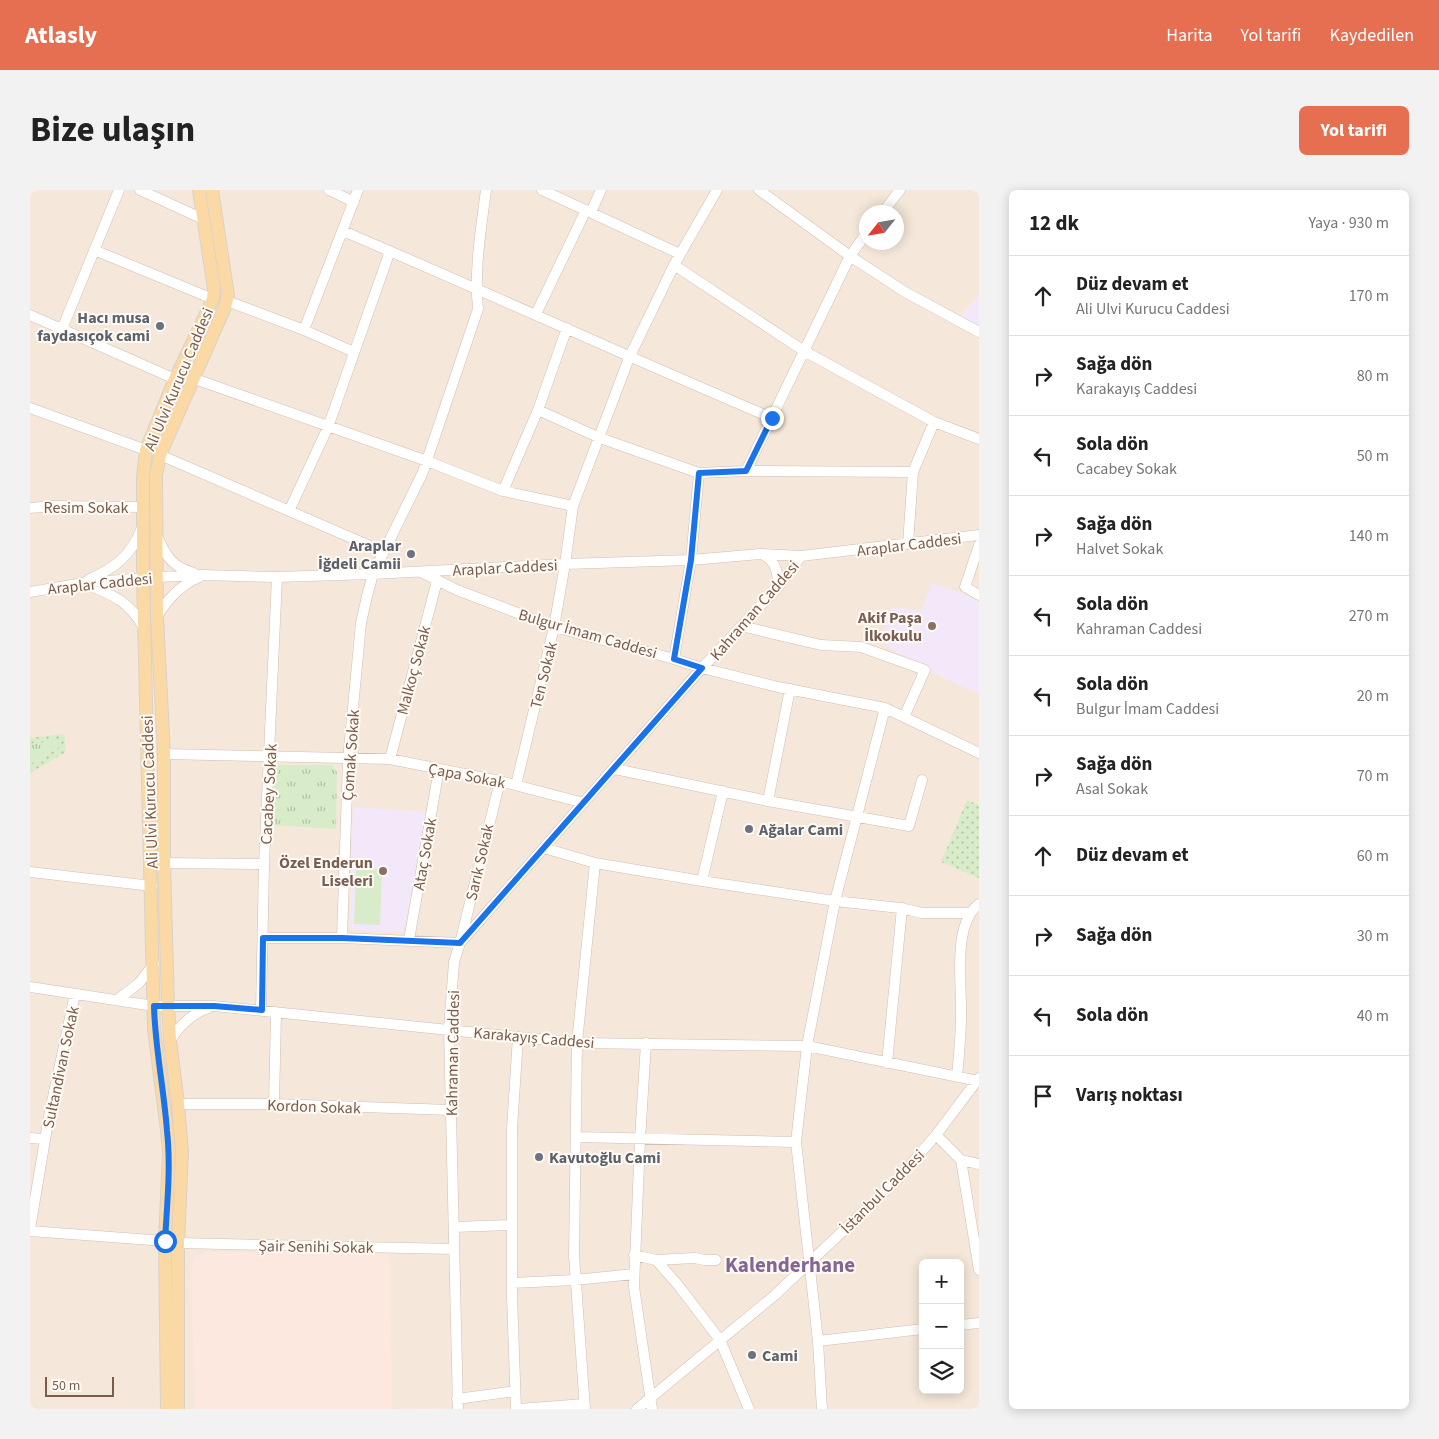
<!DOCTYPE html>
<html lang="tr">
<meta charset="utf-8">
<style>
:root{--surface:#fff;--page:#f2f2f2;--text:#222;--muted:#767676;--line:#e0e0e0;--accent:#e76f51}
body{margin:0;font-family:"Source Sans 3",sans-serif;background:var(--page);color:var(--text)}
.controls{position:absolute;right:15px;bottom:15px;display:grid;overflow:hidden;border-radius:8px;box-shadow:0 2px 12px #0003}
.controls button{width:45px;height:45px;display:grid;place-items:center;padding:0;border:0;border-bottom:1px solid var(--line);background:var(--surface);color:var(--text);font:25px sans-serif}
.compass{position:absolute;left:829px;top:15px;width:45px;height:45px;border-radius:50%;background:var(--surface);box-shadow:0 2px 12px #0003;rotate:239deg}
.scale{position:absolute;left:15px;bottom:12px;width:69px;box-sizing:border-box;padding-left:5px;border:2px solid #7a5c4d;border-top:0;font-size:14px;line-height:18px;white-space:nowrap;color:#7a5c4d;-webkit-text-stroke:4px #fffaf3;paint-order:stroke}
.stop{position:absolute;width:15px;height:15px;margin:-11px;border:4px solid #1a73e8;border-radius:50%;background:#fff}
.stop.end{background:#1a73e8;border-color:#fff;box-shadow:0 1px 5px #0008}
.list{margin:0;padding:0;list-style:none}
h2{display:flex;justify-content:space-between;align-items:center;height:65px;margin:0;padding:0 20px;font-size:21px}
h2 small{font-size:16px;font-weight:400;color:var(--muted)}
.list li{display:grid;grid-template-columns:32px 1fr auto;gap:15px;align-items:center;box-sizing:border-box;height:80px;padding:0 20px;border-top:1px solid var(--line)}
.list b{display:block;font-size:19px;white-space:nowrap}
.list p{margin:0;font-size:16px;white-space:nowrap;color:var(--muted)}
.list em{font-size:16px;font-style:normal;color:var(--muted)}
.icon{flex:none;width:28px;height:28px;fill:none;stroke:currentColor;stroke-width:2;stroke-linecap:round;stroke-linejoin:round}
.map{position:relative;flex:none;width:949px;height:1219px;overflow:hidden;border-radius:8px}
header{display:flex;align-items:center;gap:30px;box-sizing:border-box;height:70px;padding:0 25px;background:var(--accent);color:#fff}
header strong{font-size:24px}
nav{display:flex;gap:28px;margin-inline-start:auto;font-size:18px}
.intro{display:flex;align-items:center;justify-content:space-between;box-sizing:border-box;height:120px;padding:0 30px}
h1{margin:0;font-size:35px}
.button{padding:12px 22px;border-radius:8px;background:var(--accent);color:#fff;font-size:18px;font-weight:700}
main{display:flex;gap:30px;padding:0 30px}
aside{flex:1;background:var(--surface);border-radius:8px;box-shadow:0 2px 12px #0003}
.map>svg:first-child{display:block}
.residential{fill:#f5e8da;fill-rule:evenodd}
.commercial{fill:#fde8e0}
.education{fill:#f3e8fa}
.grass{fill:url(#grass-dots)}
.park{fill:url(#park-tufts)}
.pitch{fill:#d8ecc9}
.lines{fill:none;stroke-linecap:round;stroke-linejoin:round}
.minor-casing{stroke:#d1beb0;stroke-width:11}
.major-casing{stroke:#dad1cd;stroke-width:14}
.minor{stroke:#fff;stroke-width:10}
.major{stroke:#fbd9a5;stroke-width:12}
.route{stroke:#1a73e8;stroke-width:6}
.worship-dot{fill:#6b7280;stroke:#fffaf3;stroke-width:2}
.education-dot{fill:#8d6e63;stroke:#fffaf3;stroke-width:2}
.labels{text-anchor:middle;stroke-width:4;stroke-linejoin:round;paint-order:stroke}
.worship-label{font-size:16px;font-weight:bold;fill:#5b616d;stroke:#fffaf3;text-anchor:start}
.street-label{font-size:16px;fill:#7a5c4d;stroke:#fffaf3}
.education-label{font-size:16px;font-weight:bold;fill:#785e54;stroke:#fffaf3;text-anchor:end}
.district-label{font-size:21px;font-weight:bold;fill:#846695;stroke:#fffaf3}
</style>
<header>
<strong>Atlasly</strong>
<nav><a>Harita</a><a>Yol tarifi</a><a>Kaydedilen</a></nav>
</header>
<div class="intro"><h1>Bize ulaşın</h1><a class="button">Yol tarifi</a></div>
<main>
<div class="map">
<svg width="949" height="1219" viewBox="0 0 949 1219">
<defs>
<pattern id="grass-dots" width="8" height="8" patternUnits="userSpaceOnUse" patternTransform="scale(1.25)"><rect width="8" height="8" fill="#d8ecc9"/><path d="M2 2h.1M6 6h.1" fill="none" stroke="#b4c2a5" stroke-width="1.8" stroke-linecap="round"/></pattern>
<pattern id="park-tufts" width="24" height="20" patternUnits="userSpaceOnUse" patternTransform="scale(1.25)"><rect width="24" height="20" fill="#d8ecc9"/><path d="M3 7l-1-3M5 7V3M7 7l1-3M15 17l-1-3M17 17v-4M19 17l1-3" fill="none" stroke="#b4c2a5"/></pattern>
</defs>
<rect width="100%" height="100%" fill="#fdf6ec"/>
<path class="residential" d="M 0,0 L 949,0 L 949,1219 L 0,1219 ZM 836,22 L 866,22 L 866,52 L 836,52 ZM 893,1073 L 930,1073 L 930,1200 L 893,1200 Z"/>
<path class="commercial" d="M 178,1062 L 360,1064 L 362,1219 L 416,1218 L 416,1219 L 165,1219 L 161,1080 L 165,1068 L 169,1065 Z"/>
<path class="education" d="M 949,105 L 949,142 L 927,130 Z
M 902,393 L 932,403 L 949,412 L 949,504 L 899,481 L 900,477 L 875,468 L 850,451 L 862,417 L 891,421 Z
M 323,617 L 398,622 L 373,742 L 320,740 Z"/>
<path class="grass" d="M 34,544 L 36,562 L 0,583 L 0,574 L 28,558 L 27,551 L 0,554 L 0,548 Z
M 937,610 L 949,615 L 949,688 L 911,672 Z"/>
<path class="park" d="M 28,551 L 28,558 L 0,574 L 0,554 Z
M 246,575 L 302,575 L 307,582 L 306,639 L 242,635 L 244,580 Z"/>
<path class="pitch" d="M 326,678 L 352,679 L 350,735 L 324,734 Z"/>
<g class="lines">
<defs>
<path id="minor" d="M 110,0 L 173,29
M 299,0 L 324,12
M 512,0 L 650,64
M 729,0 L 820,66 L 875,102 L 949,142
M 561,22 L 571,0
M 853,22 L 870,0
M 313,41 C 456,102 598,167 742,228
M 64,60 L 183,109
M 644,75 L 774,161 L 904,232 L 949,249
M 197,111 L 274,140 L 324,162
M 506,124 L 556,20
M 0,125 L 145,189
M 32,139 L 89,0
M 274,140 L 328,0
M 165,189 L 397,271 L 473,301 L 543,316
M 0,218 L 116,260
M 508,220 L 570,248 L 669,283 L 716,281 L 883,282
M 130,265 L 354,362
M 716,281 L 820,66 L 836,44
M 473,301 L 508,220 L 537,138
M 0,318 L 22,316 L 113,317
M 259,321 L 298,237 L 360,61
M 127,346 C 136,366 142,377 164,383
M 878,354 L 883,282 L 904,232
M 949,355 L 935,397 L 949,405
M 732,364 C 746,371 748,382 748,397
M 391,382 L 427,400 L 524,437 L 644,469 L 672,478 L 748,497 L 855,518 L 949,563
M 58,390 C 86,377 100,367 112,338
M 56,394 C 83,405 99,411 114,438
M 0,402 L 53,393 L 127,387 L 172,385 L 247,387 L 343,384 L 535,374 L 661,370 L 730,364 L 771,366 L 949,345
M 127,427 C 138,408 150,396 169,387
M 711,436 L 791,455 L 831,457 L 895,480 L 874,527
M 644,469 L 661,370 L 669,283
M 134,564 L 360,569 L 470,591 L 554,613
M 360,569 L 407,391
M 585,579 L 738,611 L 879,636 L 892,590
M 486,595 L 524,437 L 535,374 L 543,316 L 599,168 L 644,75 L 687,0
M 738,611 L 760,499
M 514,658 L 565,673 L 672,691 L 805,711 L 870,718 L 892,723 L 940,723
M 134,673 L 234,674
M 0,682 L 122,696
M 672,691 L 693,601
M 233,748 L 312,748 L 430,753 L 470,591
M 312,748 L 318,570 L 331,433 L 337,406 L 343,384 L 393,282 L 448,119 C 444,79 451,39 456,0
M 379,750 L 409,579
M 0,797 L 124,816 L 184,816 L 547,853 L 777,856 L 949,891
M 87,810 L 109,793 L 124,774
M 231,820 L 234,674 L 247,387
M 140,850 C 150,835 161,824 178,818
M 616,853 L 610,949 L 604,1097 L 622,1219
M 857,873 L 872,718
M 927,887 C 929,866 931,845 931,825 C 932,794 922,734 949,714
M 148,914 L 244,914 L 421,920
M 244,914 L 246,822
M 906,945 L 931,970 L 949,974
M 546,947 L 766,952
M 0,948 L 15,949
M 931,970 L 949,1080
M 424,1037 L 482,1035
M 0,1039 L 19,926 L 45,804
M 0,1041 L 135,1051
M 148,1053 L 424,1059
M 604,1065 L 626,1070 L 648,1095 L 690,1150 L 719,1219
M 626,1070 L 665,1068 L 674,1070 L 686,1070
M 482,1093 L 545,1090 L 604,1084
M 930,1135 L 949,1133
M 788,1151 L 893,1139
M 427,1209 L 485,1201
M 428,1219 L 419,839 L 424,772 L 430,753 L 672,478 L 748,397 L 771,366
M 486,1219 L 482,1106 L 482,939 L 488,847
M 489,1219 L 554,1214
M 555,1219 L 544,1065 L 547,853 L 565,673
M 607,1219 L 745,1105 L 867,990 L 906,945 L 949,888
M 792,1219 L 788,1151 L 766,952 L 777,856 L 805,711 L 855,518"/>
<path id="major" d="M 137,1219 L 135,1051 L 139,963 L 137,940 L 124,839 L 113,388 L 113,287 L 116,260 L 145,189 L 183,109 L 184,99 L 169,0
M 148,1219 L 148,1053 L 152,962 L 148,914 L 140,850 L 138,815 L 134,673 L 134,564 L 127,427 L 126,285 L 130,265 L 195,117 L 198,105 L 182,0"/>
</defs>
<use href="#minor" class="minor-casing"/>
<use href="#major" class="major-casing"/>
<use href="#minor" class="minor"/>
<use href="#major" class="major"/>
</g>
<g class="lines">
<path class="route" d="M 135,1051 C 137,1014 141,977 137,941 C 134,899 125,858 124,816 L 184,816 L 232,820 L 233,748 L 312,748 L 430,753 L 672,478 L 644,469 L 661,370 L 669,283 L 716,281 L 742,228"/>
</g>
<g class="worship-dot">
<circle cx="130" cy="136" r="5"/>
<circle cx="381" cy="364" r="5"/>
<circle cx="719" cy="639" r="5"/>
<circle cx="509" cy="967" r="5"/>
<circle cx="722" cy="1165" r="5"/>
</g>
<g class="education-dot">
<circle cx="902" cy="436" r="5"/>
<circle cx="353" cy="681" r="5"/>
</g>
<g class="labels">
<g class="worship-label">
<text x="120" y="133" text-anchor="end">Hacı musa<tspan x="120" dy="18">faydasıçok cami</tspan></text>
<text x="371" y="361" text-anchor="end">Araplar<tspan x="371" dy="18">İğdeli Camii</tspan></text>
<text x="729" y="645">Ağalar Cami</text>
<text x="519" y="973">Kavutoğlu Cami</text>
<text x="732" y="1171">Cami</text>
</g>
<g class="street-label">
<text transform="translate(148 189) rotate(-67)" y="6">Ali Ulvi Kurucu Caddesi</text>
<text x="56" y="323">Resim Sokak</text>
<text transform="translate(879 354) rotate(-7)" y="6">Araplar Caddesi</text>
<text transform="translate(475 377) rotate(-3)" y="6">Araplar Caddesi</text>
<text transform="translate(70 393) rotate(-6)" y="6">Araplar Caddesi</text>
<text transform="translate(724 420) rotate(-49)" y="6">Kahraman Caddesi</text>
<text transform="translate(558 443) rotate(16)" y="6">Bulgur İmam Caddesi</text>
<text transform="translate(383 480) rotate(-75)" y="6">Malkoç Sokak</text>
<text transform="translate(513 485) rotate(-76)" y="6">Ten Sokak</text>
<text transform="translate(320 565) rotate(-86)" y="6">Çomak Sokak</text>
<text transform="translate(437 585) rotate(11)" y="6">Çapa Sokak</text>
<text transform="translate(119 602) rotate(-92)" y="6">Ali Ulvi Kurucu Caddesi</text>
<text transform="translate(238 604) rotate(-87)" y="6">Cacabey Sokak</text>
<text transform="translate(394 664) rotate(-80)" y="6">Ataç Sokak</text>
<text transform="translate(449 672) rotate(-77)" y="6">Sarık Sokak</text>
<text transform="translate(504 847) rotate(5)" y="6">Karakayış Caddesi</text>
<text transform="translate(422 863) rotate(-89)" y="6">Kahraman Caddesi</text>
<text transform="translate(30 877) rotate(-78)" y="6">Sultandivan Sokak</text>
<text transform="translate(284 916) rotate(2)" y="6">Kordon Sokak</text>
<text transform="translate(852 1001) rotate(-45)" y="6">İstanbul Caddesi</text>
<text transform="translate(286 1056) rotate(1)" y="6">Şair Senihi Sokak</text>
</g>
<g class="education-label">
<text x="892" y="433">Akif Paşa<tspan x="892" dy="18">İlkokulu</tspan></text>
<text x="343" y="678">Özel Enderun<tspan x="343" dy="18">Liseleri</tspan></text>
</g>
<g class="district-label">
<text x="760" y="1082">Kalenderhane</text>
</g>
</g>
</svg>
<div class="controls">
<button>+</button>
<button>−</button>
<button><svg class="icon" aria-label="layers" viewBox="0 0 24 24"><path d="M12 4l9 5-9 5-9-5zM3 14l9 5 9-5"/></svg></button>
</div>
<svg class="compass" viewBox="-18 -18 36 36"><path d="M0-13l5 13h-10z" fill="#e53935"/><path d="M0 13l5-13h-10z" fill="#767676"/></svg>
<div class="scale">50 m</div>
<div class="stop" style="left:135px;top:1051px"></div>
<div class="stop end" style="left:742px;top:228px"></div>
</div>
<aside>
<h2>12 dk<small>Yaya · 930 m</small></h2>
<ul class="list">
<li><svg class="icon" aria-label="ahead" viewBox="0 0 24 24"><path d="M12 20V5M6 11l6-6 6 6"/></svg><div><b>Düz devam et</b><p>Ali Ulvi Kurucu Caddesi</p></div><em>170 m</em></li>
<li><svg class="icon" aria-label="right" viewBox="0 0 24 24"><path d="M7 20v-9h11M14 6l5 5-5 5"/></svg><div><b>Sağa dön</b><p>Karakayış Caddesi</p></div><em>80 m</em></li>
<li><svg class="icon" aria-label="left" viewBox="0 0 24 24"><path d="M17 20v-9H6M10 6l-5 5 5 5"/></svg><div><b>Sola dön</b><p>Cacabey Sokak</p></div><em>50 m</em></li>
<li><svg class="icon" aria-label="right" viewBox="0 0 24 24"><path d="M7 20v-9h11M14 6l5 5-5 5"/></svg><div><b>Sağa dön</b><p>Halvet Sokak</p></div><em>140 m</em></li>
<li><svg class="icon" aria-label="left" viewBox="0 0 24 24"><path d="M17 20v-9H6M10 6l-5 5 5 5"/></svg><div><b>Sola dön</b><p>Kahraman Caddesi</p></div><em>270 m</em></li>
<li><svg class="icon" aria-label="left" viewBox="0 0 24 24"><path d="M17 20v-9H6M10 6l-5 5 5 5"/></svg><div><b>Sola dön</b><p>Bulgur İmam Caddesi</p></div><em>20 m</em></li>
<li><svg class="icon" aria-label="right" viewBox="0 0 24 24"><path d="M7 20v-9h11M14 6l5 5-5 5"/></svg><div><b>Sağa dön</b><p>Asal Sokak</p></div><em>70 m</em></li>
<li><svg class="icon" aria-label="ahead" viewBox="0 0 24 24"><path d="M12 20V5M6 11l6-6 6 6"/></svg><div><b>Düz devam et</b></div><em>60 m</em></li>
<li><svg class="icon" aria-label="right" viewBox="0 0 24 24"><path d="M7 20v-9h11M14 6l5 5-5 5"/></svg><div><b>Sağa dön</b></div><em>30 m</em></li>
<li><svg class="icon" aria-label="left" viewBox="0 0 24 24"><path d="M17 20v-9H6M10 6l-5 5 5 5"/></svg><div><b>Sola dön</b></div><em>40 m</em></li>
<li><svg class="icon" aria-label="arrive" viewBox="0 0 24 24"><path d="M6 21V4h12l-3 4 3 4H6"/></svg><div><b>Varış noktası</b></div></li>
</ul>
</aside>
</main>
